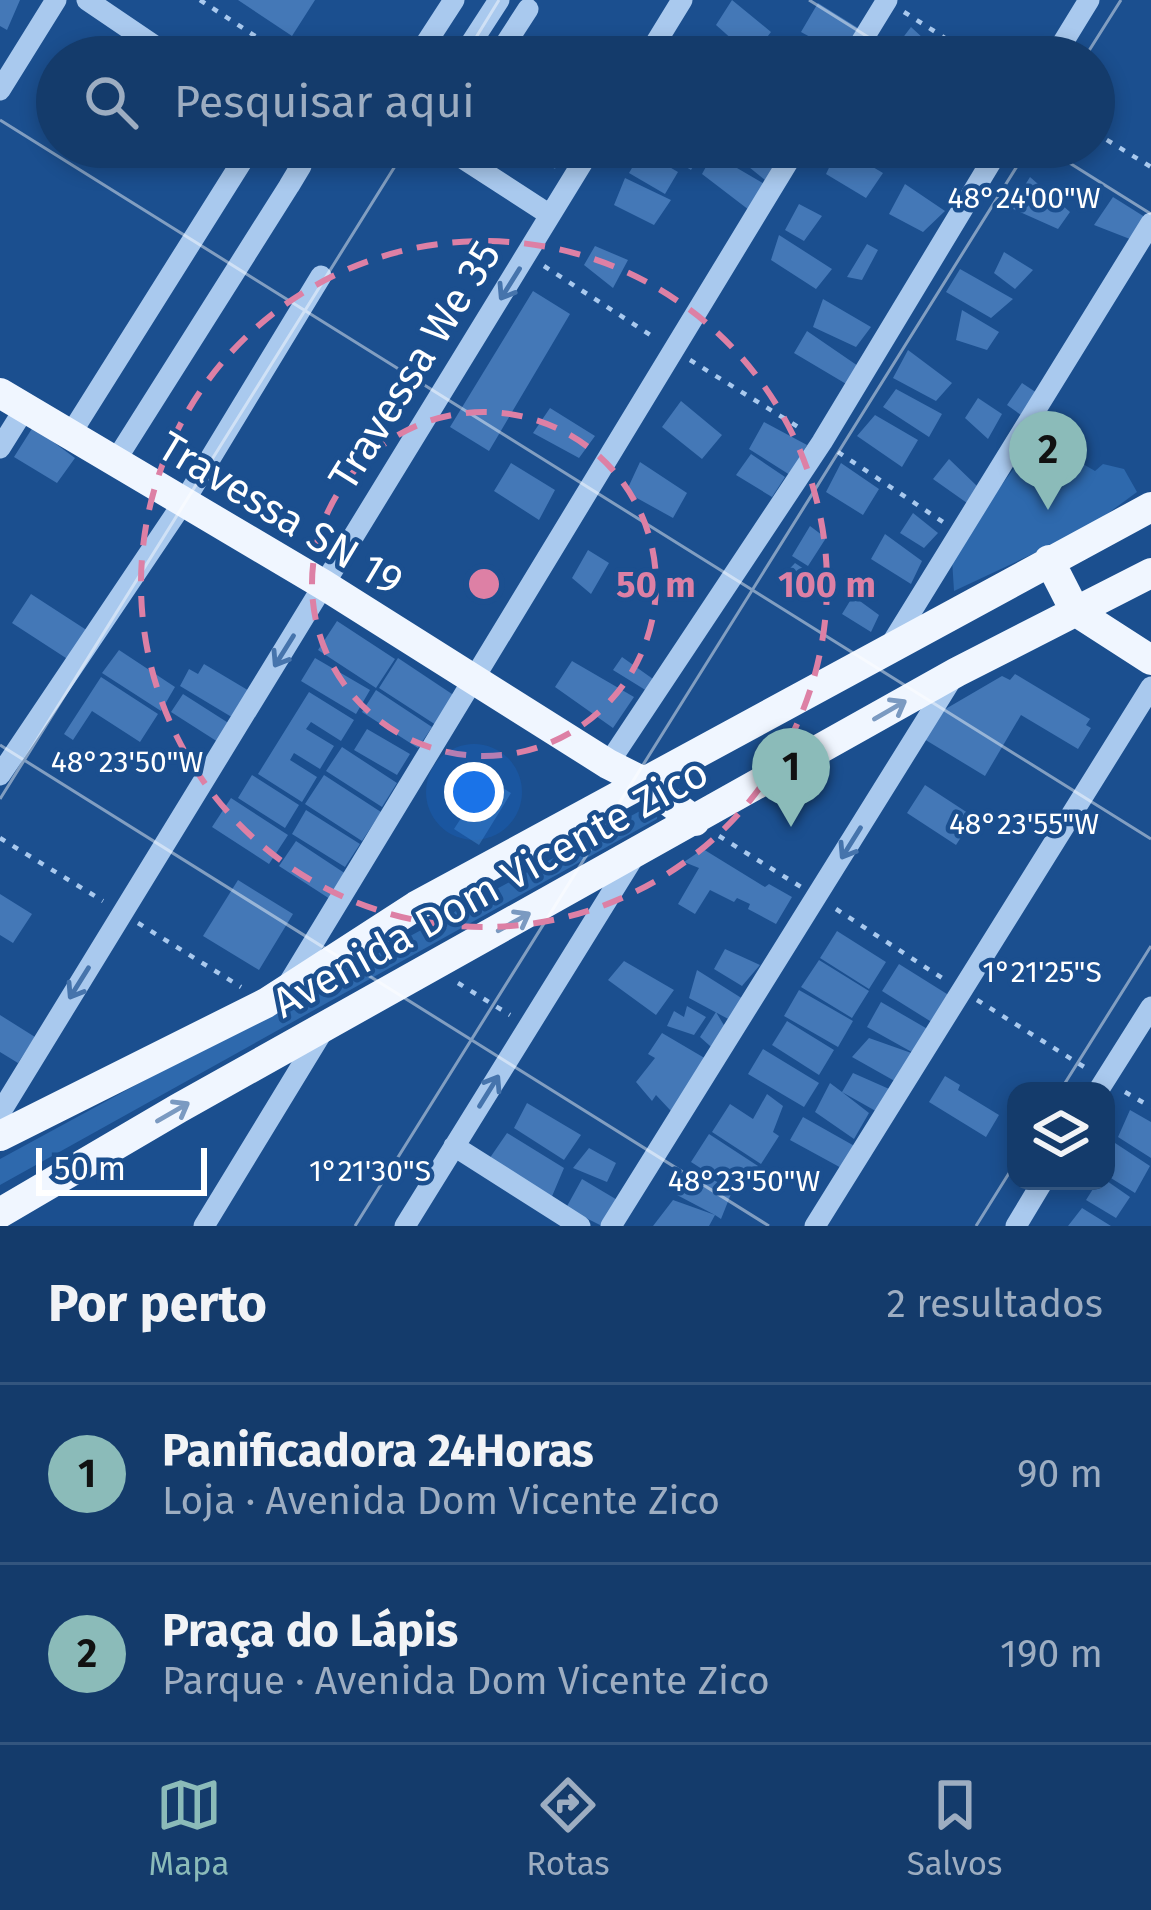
<!DOCTYPE html>
<html lang="pt">
<meta charset="utf-8">
<style>
:root{--surface:#143b6b;--page:#1d4271;--text:#f1f3f6;--muted:#9dadc1;--line:#33557e;--accent:#8bbbb9}
body{margin:0;font-family:"Fira Sans",sans-serif;background:var(--page);color:var(--text)}
.controls{position:absolute;right:36px;bottom:36px;display:grid;overflow:hidden;border-radius:24px;box-shadow:0 6px 18px #0003}
.controls button{width:108px;height:108px;display:grid;place-items:center;padding:0;border:0;border-bottom:3px solid var(--line);background:var(--surface);color:var(--text);font:60px sans-serif}
.scale{position:absolute;left:36px;bottom:30px;width:171px;box-sizing:border-box;padding-left:12px;border:6px solid #fff;border-top:0;font-size:33px;line-height:42px;white-space:nowrap;color:#fff;-webkit-text-stroke:9px #1b4f8f;paint-order:stroke}
.you{position:absolute;left:474px;top:792px;width:42px;height:42px;margin:-30px;border:9px solid #fff;border-radius:50%;background:#1a73e8;box-shadow:0 0 0 18px #1a73e833}
.badge{display:grid;place-items:center;width:78px;height:78px;border-radius:50%;background:var(--accent);color:#111;font-size:39px;font-weight:700}
.pin{position:absolute;translate:-50% -99px;filter:drop-shadow(0 3px 6px #0008)}
.pin::after{content:'';position:absolute;top:63px;width:42px;height:36px;background:inherit;clip-path:polygon(0 0,100% 0,50% 100%)}
.list{margin:0;padding:0;list-style:none}
h2{display:flex;justify-content:space-between;align-items:center;height:156px;margin:0;padding:0 48px;font-size:51px}
h2 small{font-size:39px;font-weight:400;color:var(--muted)}
.list li{display:grid;grid-template-columns:78px 1fr auto;gap:36px;align-items:center;box-sizing:border-box;height:180px;padding:0 48px;border-top:3px solid var(--line)}
.list b{display:block;font-size:45px;white-space:nowrap}
.list p{margin:0;font-size:39px;white-space:nowrap;color:var(--muted)}
.list em{font-size:39px;font-style:normal;color:var(--muted)}
.icon{flex:none;width:66px;height:66px;fill:none;stroke:currentColor;stroke-width:2;stroke-linecap:round;stroke-linejoin:round}
.map{position:relative;flex:none;width:1151px;height:1226px;overflow:hidden}
.search{position:absolute;background:var(--surface);box-shadow:0 6px 18px #0003;left:36px;right:36px;top:36px;height:132px;display:flex;align-items:center;gap:30px;box-sizing:border-box;padding:0 42px;border-radius:66px;color:var(--muted);font-size:45px}
.sheet{height:516px;background:var(--surface)}
nav{display:flex;justify-content:space-around;align-items:center;box-sizing:border-box;height:168px;border-top:3px solid var(--line);background:var(--surface);font-size:33px;color:var(--muted)}
nav a{display:grid;justify-items:center;gap:6px}
nav .on{color:var(--accent)}
.map>svg:first-child{display:block}
.green{fill:#2e69ad}
.building{fill:#4478b7}
.lines{fill:none;stroke-linecap:round;stroke-linejoin:round}
.path{stroke:#a9c9ee;stroke-width:4.5;stroke-dasharray:6 9;stroke-linecap:butt}
.minor{stroke:#a9c9ee;stroke-width:21}
.major{stroke:#f0f6ff;stroke-width:30}
.oneway{stroke:#4674ac}
.oneway2{stroke:#7b9ac1}
.ticks{fill:none;stroke:#fff;stroke-width:3;stroke-opacity:0.45}
.ring{fill:none;stroke:#dd80a5;stroke-width:6;stroke-dasharray:21 15}
.labels{text-anchor:middle;stroke-width:9;stroke-linejoin:round;paint-order:stroke}
.street-label{font-size:42px;fill:#fff;stroke:#1b4f8f}
.ticks-label{font-size:30px;text-anchor:middle;fill:#fff;stroke:#1b4f8f;stroke-width:9;stroke-linejoin:round;paint-order:stroke}
.centre{fill:#dd80a5;stroke:#1b4f8f;stroke-width:6}
.ring-label{font-size:36px;text-anchor:middle;font-weight:bold;fill:#dd80a5;stroke:#1b4f8f;stroke-width:9;stroke-linejoin:round;paint-order:stroke}
</style>
<div class="map">
<svg width="1151" height="1226" viewBox="0 0 1151 1226">
<rect width="100%" height="100%" fill="#1b4f8f"/>
<path class="green" d="M 1037,437 L 1095,471 L 1103,464 L 1124,469 L 1137,492 L 1088,528 L 954,591 L 952,559 L 969,529 Z
M 487,778 L 511,793 L 479,845 L 454,829 Z
M 651,805 L 658,806 L 657,819 L 0,1185 L 0,1159 Z"/>
<path class="building" d="M 0,0 L 20,0 L 7,30 L 0,26 Z
M 238,0 L 315,0 L 292,36 Z
M 732,0 L 771,32 L 752,57 L 716,25 Z
M 818,3 L 858,28 L 843,55 L 801,32 Z
M 911,27 L 937,51 L 931,57 L 902,57 L 892,52 Z
M 520,147 L 566,147 L 555,169 Z
M 653,147 L 705,147 L 691,170 Z
M 738,147 L 764,147 L 781,157 L 765,180 L 733,154 Z
M 839,147 L 883,173 L 866,198 L 826,174 Z
M 642,151 L 678,172 L 665,194 L 629,173 Z
M 713,154 L 766,185 L 749,210 L 702,174 Z
M 1030,177 L 1070,212 L 1058,229 L 1011,208 Z
M 625,178 L 671,200 L 654,225 L 614,205 Z
M 905,184 L 945,211 L 923,232 L 889,214 Z
M 1113,197 L 1148,219 L 1135,241 L 1094,225 Z
M 799,204 L 822,216 L 804,241 L 785,230 Z
M 779,235 L 832,269 L 816,289 L 771,260 Z
M 867,244 L 878,250 L 862,280 L 847,277 Z
M 595,246 L 628,260 L 613,288 L 584,265 Z
M 1004,252 L 1033,270 L 1015,289 L 994,273 Z
M 960,269 L 1013,299 L 991,318 L 946,292 Z
M 533,291 L 570,314 L 489,451 L 450,427 Z
M 823,299 L 871,327 L 856,347 L 813,327 Z
M 962,310 L 999,332 L 987,350 L 956,340 Z
M 807,331 L 861,368 L 853,388 L 794,353 Z
M 908,350 L 952,383 L 936,401 L 893,378 Z
M 1022,383 L 1040,395 L 1028,420 L 1007,405 Z
M 896,389 L 942,414 L 929,437 L 883,407 Z
M 978,398 L 1002,414 L 988,439 L 965,418 Z
M 681,401 L 722,435 L 702,459 L 662,427 Z
M 550,408 L 595,436 L 579,458 L 533,433 Z
M 875,415 L 918,440 L 902,467 L 857,436 Z
M 764,422 L 807,445 L 790,475 L 749,449 Z
M 33,427 L 75,458 L 57,483 L 14,457 Z
M 751,454 L 785,477 L 772,497 L 736,475 Z
M 949,459 L 977,486 L 967,503 L 933,479 Z
M 640,462 L 687,493 L 673,518 L 626,492 Z
M 511,463 L 555,490 L 539,520 L 494,491 Z
M 841,463 L 879,489 L 863,515 L 826,492 Z
M 913,513 L 938,533 L 924,548 L 900,533 Z
M 810,526 L 826,538 L 808,566 L 792,556 Z
M 885,534 L 922,561 L 911,584 L 871,559 Z
M 588,550 L 609,563 L 591,594 L 572,578 Z
M 795,563 L 822,581 L 813,597 L 781,578 Z
M 31,594 L 88,631 L 69,660 L 12,623 Z
M 853,596 L 879,615 L 871,632 L 842,614 Z
M 337,621 L 395,659 L 376,688 L 318,650 Z
M 119,650 L 175,687 L 161,711 L 102,673 Z
M 622,657 L 653,679 L 647,691 L 613,670 Z
M 315,658 L 370,690 L 356,714 L 301,681 Z
M 398,658 L 455,696 L 436,725 L 379,688 Z
M 572,661 L 634,697 L 613,728 L 555,687 Z
M 204,664 L 251,692 L 235,719 L 180,686 L 189,669 L 198,674 Z
M 1015,674 L 1090,719 L 1086,725 L 1091,728 L 1078,749 L 1021,715 L 985,776 L 924,739 L 942,711 L 1002,676 L 1010,680 Z
M 101,677 L 158,714 L 140,742 L 92,711 L 73,740 L 64,734 Z
M 376,690 L 432,727 L 418,748 L 362,712 Z
M 309,692 L 354,720 L 341,741 L 311,722 L 306,729 L 334,746 L 320,769 L 294,753 L 290,760 L 317,777 L 302,802 L 258,774 Z
M 183,694 L 230,724 L 218,742 L 171,712 Z
M 367,729 L 410,754 L 397,775 L 354,750 Z
M 342,747 L 397,783 L 382,807 L 326,771 Z
M 252,775 L 299,805 L 285,828 L 238,798 Z
M 324,775 L 381,812 L 362,841 L 305,804 Z
M 925,785 L 974,817 L 956,845 L 907,813 Z
M 231,798 L 288,835 L 269,864 L 212,827 Z
M 306,810 L 360,844 L 345,867 L 292,834 Z
M 296,841 L 346,874 L 330,899 L 279,866 Z
M 703,849 L 765,887 L 769,884 L 792,897 L 776,924 L 748,909 L 750,904 L 737,898 L 734,902 L 710,890 L 695,914 L 678,904 L 699,868 L 684,862 Z
M 238,880 L 293,914 L 259,970 L 203,936 Z
M 0,894 L 32,914 L 13,943 L 0,935 Z
M 837,931 L 886,962 L 869,989 L 820,958 Z
M 725,949 L 760,965 L 742,986 L 714,969 Z
M 819,960 L 869,991 L 852,1018 L 801,987 Z
M 624,961 L 674,990 L 656,1015 L 608,980 Z
M 899,964 L 955,999 L 938,1026 L 882,991 Z
M 697,970 L 743,999 L 732,1021 L 689,998 Z
M 799,990 L 853,1021 L 838,1047 L 784,1016 Z
M 881,1002 L 931,1031 L 917,1055 L 867,1027 Z
M 687,1006 L 706,1017 L 694,1035 L 667,1026 L 674,1011 L 684,1017 Z
M 716,1012 L 725,1027 L 719,1054 L 700,1037 Z
M 0,1015 L 35,1037 L 18,1063 L 0,1052 Z
M 787,1021 L 834,1050 L 819,1075 L 772,1045 Z
M 662,1033 L 713,1063 L 671,1111 L 656,1095 L 652,1101 L 636,1082 L 655,1058 L 648,1054 Z
M 869,1038 L 917,1055 L 900,1084 L 852,1057 Z
M 763,1049 L 819,1083 L 804,1107 L 748,1074 Z
M 853,1073 L 896,1092 L 881,1114 L 842,1092 L 869,1113 L 854,1139 L 815,1112 L 830,1083 L 842,1092 Z
M 945,1076 L 960,1085 L 958,1090 L 999,1115 L 986,1137 L 929,1102 Z
M 767,1094 L 783,1106 L 773,1132 L 779,1136 L 761,1164 L 712,1132 L 730,1104 L 753,1119 Z
M 527,1103 L 581,1135 L 564,1160 L 514,1128 Z
M 1130,1110 L 1151,1122 L 1151,1158 L 1118,1137 Z
M 803,1117 L 858,1148 L 845,1170 L 790,1140 Z
M 507,1133 L 564,1168 L 550,1201 L 485,1165 Z
M 709,1134 L 758,1166 L 740,1193 L 691,1162 Z
M 1115,1143 L 1150,1166 L 1135,1193 L 1106,1175 L 1114,1154 L 1109,1150 Z
M 589,1148 L 616,1163 L 607,1182 L 573,1168 Z
M 693,1171 L 733,1189 L 721,1219 L 715,1215 L 709,1226 L 653,1226 L 673,1200 L 715,1215 L 677,1195 Z
M 582,1179 L 619,1201 L 602,1226 L 566,1208 Z
M 1098,1181 L 1107,1181 L 1130,1197 L 1116,1218 L 1086,1200 Z
M 1082,1208 L 1111,1226 L 1068,1226 Z"/>
<g class="lines">
<path class="path" d="M 200,0 L 278,51
M 904,12 L 975,57
M 1094,132 L 1151,167
M 544,266 L 655,338
M 690,360 L 803,430
M 838,452 L 943,522
M 719,836 L 801,887
M 0,838 L 103,901
M 836,909 L 942,978
M 138,923 L 241,987
M 458,983 L 510,1015
M 977,1000 L 1089,1070
M 1125,1092 L 1151,1107"/>
<path class="minor" d="M 87,0 L 171,57
M 417,57 L 454,0
M 462,57 L 499,0
M 497,57 L 528,9
M 647,57 L 682,0
M 852,57 L 887,0
M 1054,57 L 1089,0
M 0,90 L 56,0
M 445,147 L 550,215
M 70,435 L 251,147
M 0,448 L 25,408
M 114,463 L 289,186 L 301,166 L 300,147
M 890,646 L 1151,223
M 608,764 L 822,442 L 1000,147
M 0,775 L 185,500 L 321,276
M 287,986 L 797,147
M 1098,1091 L 1151,1007
M 0,1113 L 592,147
M 454,1146 L 580,1226
M 204,1226 L 324,1029
M 405,1226 L 635,855
M 611,1226 L 953,677
M 815,1226 L 1151,687
M 1016,1226 L 1043,1181"/>
<path class="major" d="M 0,393 L 324,585 L 608,764 L 642,781 L 695,821
M 1049,560 L 1075,611 L 1151,660
M 0,1136 L 266,1003 L 416,906 L 1151,507
M 0,1213 L 179,1108 L 957,672 L 1151,573"/>
</g>
<defs><path id="oneway-shaft" d="M-6 0H5M1.5-3L5.5 0L1.5 3" fill="none" stroke-width="1.6" stroke-linecap="round" stroke-linejoin="round" transform="scale(3)"/></defs>
<g class="oneway">
<use href="#oneway-shaft" transform="translate(510 284) rotate(122)"/>
<use href="#oneway-shaft" transform="translate(284 651) rotate(122)"/>
<use href="#oneway-shaft" transform="translate(851 843) rotate(122)"/>
<use href="#oneway-shaft" transform="translate(79 983) rotate(122)"/>
<use href="#oneway-shaft" transform="translate(489 1091) rotate(-58)"/>
</g>
<g class="oneway2">
<use href="#oneway-shaft" transform="translate(890 710) rotate(-30)"/>
<use href="#oneway-shaft" transform="translate(514 922) rotate(-29)"/>
<use href="#oneway-shaft" transform="translate(173 1112) rotate(-30)"/>
</g>
<path class="ticks" d="M 809,0 L 900,57M 464,57 L 499,0M 1085,57 L 1121,0M 0,120 L 1151,839M 1044,147 L 1151,214M 0,745 L 769,1226M 0,799 L 407,147M 1060,1091 L 1151,946M 355,1226 L 1029,147M 976,1226 L 1016,1162"/>
<g class="ring">
<circle cx="484" cy="584" r="172"/>
<circle cx="484" cy="584" r="343"/>
</g>
<g class="labels">
<g class="street-label">
<text transform="translate(414 365) rotate(-58)" y="15">Travessa We 35</text>
<text transform="translate(281 513) rotate(31)" y="15">Travessa SN 19</text>
<text transform="translate(490 887) rotate(-29)" y="15">Avenida Dom Vicente Zico</text>
</g>
</g>
<g class="ticks-label">
<text x="1024" y="208">48°24'00"W</text>
<text x="127" y="772">48°23'50"W</text>
<text x="1024" y="834">48°23'55"W</text>
<text x="1042" y="982">1°21'25"S</text>
<text x="370" y="1181">1°21'30"S</text>
<text x="744" y="1191">48°23'50"W</text>
</g>
<circle cx="484" cy="584" r="18" class="centre"/>
<g class="ring-label">
<text x="656" y="597">50 m</text>
<text x="827" y="597">100 m</text>
</g>
</svg>
<div class="controls">
<button><svg class="icon" aria-label="layers" viewBox="0 0 24 24"><path d="M12 4l9 5-9 5-9-5zM3 14l9 5 9-5"/></svg></button>
</div>
<div class="scale">50 m</div>
<div class="you"></div>
<div class="pin badge" style="left:791px;top:827px">1</div>
<div class="pin badge" style="left:1048px;top:510px">2</div>
<div class="search"><svg class="icon" aria-label="search" viewBox="0 0 24 24"><circle cx="10" cy="10" r="6"/><path d="M15 15l6 6"/></svg>Pesquisar aqui</div>
</div>
<section class="sheet">
<h2>Por perto<small>2 resultados</small></h2>
<ul class="list">
<li><span class="badge">1</span><div><b>Panificadora 24Horas</b><p>Loja · Avenida Dom Vicente Zico</p></div><em>90 m</em></li>
<li><span class="badge">2</span><div><b>Praça do Lápis</b><p>Parque · Avenida Dom Vicente Zico</p></div><em>190 m</em></li>
</ul>
</section>
<nav>
<a class="on"><svg class="icon" aria-label="map" viewBox="0 0 24 24"><path d="M3 6l6-2 6 2 6-2v14l-6 2-6-2-6 2zM9 4v14M15 6v14"/></svg>Mapa</a>
<a><svg class="icon" aria-label="directions" viewBox="0 0 24 24"><path d="M12 3l9 9-9 9-9-9zM9 14v-3h6M13 9l2 2-2 2"/></svg>Rotas</a>
<a><svg class="icon" aria-label="saved" viewBox="0 0 24 24"><path d="M7 4h10v16l-5-4-5 4z"/></svg>Salvos</a>
</nav>
